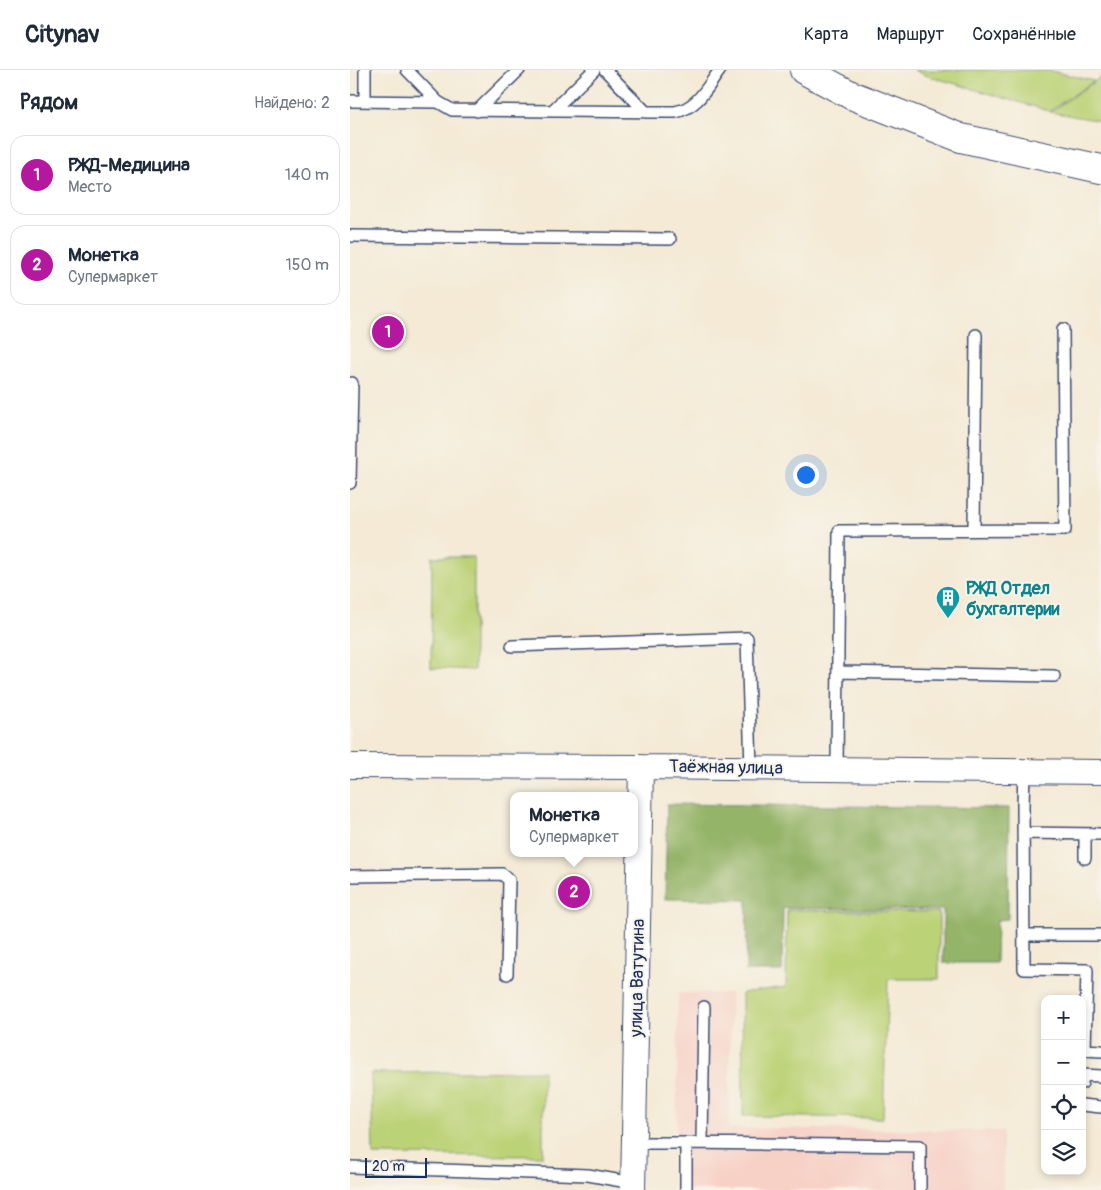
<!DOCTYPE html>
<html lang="ru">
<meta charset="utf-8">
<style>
:root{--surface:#fff;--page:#f6f6f7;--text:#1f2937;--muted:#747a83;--line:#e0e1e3;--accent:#b5179e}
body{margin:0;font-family:Pangolin,sans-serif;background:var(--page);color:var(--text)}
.controls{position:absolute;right:15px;bottom:15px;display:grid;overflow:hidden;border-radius:10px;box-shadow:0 2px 8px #0003}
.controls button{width:45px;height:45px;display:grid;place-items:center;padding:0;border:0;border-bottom:1px solid var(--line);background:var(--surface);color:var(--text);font:25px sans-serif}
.scale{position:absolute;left:15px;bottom:12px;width:62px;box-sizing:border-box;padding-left:5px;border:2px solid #1b2f5e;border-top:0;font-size:14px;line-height:18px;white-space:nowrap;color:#1b2f5e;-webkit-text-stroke:4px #f7f3e8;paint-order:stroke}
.you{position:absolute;left:455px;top:404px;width:18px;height:18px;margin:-12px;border:4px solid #fff;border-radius:50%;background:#1a73e8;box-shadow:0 0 0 8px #1a73e833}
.badge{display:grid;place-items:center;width:32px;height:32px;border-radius:50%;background:var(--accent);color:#fff;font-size:16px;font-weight:700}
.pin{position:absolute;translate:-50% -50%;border:2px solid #fff;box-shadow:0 1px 5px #0006}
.popup{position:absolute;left:160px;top:722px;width:128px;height:65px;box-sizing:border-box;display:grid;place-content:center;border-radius:10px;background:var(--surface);filter:drop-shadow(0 1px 4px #0005);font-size:16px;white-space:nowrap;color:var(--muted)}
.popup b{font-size:19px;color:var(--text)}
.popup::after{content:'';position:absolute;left:50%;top:100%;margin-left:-10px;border:10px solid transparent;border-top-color:var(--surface)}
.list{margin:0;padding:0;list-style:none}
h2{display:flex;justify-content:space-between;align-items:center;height:65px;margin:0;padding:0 20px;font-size:21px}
h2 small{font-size:16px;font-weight:400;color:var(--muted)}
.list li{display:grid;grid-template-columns:32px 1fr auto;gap:15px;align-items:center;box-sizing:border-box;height:80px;margin:0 10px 10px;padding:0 10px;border:1px solid var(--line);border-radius:15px}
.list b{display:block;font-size:19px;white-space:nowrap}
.list p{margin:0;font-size:16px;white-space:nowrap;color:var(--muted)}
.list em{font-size:16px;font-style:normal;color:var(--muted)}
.icon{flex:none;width:28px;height:28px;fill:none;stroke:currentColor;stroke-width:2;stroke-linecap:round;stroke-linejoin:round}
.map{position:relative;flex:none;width:751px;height:1120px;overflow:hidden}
header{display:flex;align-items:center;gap:30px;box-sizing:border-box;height:70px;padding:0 25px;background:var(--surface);border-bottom:1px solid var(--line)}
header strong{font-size:24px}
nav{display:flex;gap:28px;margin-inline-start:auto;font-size:18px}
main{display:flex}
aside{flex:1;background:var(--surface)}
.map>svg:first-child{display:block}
.built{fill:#f7d1c6}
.green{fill:#bbd276;stroke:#6b806a}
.forest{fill:#94b467;stroke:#587262}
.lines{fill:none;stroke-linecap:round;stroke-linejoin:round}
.service-casing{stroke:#3c4b70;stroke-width:14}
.minor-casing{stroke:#3c4b70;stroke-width:26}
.primary-casing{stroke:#3c4b70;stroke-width:30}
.service{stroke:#fff;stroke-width:11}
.minor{stroke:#fff;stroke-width:24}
.primary{stroke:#fff;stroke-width:28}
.labels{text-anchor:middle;stroke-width:4;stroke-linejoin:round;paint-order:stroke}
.culture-label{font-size:18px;font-weight:bold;fill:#0d838f;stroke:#f7f3e8;text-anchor:start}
.street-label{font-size:18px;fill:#1b2f5e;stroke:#f7f3e8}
</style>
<header>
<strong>Citynav</strong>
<nav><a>Карта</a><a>Маршрут</a><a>Сохранённые</a></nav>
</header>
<main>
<aside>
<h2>Рядом<small>Найдено: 2</small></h2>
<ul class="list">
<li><span class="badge">1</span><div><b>РЖД-Медицина</b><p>Место</p></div><em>140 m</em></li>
<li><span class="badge">2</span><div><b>Монетка</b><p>Супермаркет</p></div><em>150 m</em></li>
</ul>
</aside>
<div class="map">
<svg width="751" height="1120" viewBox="0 0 751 1120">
<rect width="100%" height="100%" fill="#f7f3e8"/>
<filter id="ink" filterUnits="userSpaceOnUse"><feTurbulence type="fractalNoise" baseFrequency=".02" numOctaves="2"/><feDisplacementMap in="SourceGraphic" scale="10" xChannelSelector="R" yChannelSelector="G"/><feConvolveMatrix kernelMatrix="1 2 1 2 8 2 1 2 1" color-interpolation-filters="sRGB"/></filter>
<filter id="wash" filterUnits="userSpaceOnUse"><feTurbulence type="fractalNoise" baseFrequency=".0096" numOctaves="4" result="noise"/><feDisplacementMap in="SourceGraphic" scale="20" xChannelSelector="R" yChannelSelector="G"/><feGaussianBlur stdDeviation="1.12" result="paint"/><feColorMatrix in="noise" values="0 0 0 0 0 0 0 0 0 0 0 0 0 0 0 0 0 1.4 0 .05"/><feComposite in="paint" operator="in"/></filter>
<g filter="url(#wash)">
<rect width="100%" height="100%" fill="#f4ead5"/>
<path class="built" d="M 328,923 L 381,923 L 379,1058 L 653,1061 L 653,1120 L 326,1120 Z"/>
<path class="green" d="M 564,0 L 697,0 L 744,11 L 699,41 L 575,5 Z
M 751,7 L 751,51 L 700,42 Z
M 82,487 L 124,487 L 124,600 L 81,598 Z
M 437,840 L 589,842 L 589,909 L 538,909 L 533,1048 L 393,1046 L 392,923 L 436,917 Z
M 193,1001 L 193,1086 L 23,1085 L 21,1003 Z"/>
<path class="forest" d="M 317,734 L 659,738 L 658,849 L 647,850 L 646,893 L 593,893 L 593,840 L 433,838 L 432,901 L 396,901 L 397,830 L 315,829 Z"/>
</g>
<g filter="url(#ink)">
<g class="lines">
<defs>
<path id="service" d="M 57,0 L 88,32 L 102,40 L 325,42 C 348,38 357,17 370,0
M 255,0 L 296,42
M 0,31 L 88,32
M 15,31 L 15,0
M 127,41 L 169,0
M 202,41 L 244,0
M 0,166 L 320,169
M 0,413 L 2,313
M 624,460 L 626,265
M 162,576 L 397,568 L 401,698
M 488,602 L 704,606
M 487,699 L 489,461 L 715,460 L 713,259
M 674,701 L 673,735 L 674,899 L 737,900 L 735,980 L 751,981
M 673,763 L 751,764
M 735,788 L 735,764
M 0,806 L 152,804 L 159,810 L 157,904
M 674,865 L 751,865
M 732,1013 L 733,1005 L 751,1006
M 732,1035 L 751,1037
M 284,1073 L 336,1073
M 352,1073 L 354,937
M 0,1097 L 238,1105 L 283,1113
M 336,1120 L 336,1073 L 570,1076 L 570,1120"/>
<path id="minor" d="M 0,696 L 291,697 L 751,702
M 283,1120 L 291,697"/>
<path id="primary" d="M 454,0 L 501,25 L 611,68 L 751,99"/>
</defs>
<use href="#service" class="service-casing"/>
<use href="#minor" class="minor-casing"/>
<use href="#primary" class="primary-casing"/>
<use href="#service" class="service"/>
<use href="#minor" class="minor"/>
<use href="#primary" class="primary"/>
</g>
</g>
<defs>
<symbol id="building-pin" viewBox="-11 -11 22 30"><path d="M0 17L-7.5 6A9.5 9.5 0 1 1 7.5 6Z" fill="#0f9aa8" stroke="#f7f3e8"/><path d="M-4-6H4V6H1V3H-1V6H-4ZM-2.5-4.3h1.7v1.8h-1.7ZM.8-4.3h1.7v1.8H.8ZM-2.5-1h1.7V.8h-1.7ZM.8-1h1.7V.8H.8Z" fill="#fff"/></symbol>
</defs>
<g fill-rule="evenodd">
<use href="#building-pin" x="584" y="514" width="28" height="38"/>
</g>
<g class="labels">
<g class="culture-label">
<text x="616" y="524">РЖД Отдел<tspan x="616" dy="21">бухгалтерии</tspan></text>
</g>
<g class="street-label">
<text transform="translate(376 697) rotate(1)" y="6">Таёжная улица</text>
<text transform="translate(287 908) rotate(-89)" y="6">улица Ватутина</text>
</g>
</g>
</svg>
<div class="controls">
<button>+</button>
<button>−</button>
<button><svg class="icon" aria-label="locate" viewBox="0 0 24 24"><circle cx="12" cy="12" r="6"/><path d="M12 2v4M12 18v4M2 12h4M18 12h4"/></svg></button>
<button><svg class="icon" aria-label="layers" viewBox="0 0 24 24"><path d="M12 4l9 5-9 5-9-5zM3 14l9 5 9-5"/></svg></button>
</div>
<div class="scale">20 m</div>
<div class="you"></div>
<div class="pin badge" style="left:38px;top:262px">1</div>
<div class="pin badge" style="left:224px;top:822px">2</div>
<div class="popup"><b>Монетка</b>Супермаркет</div>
</div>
</main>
